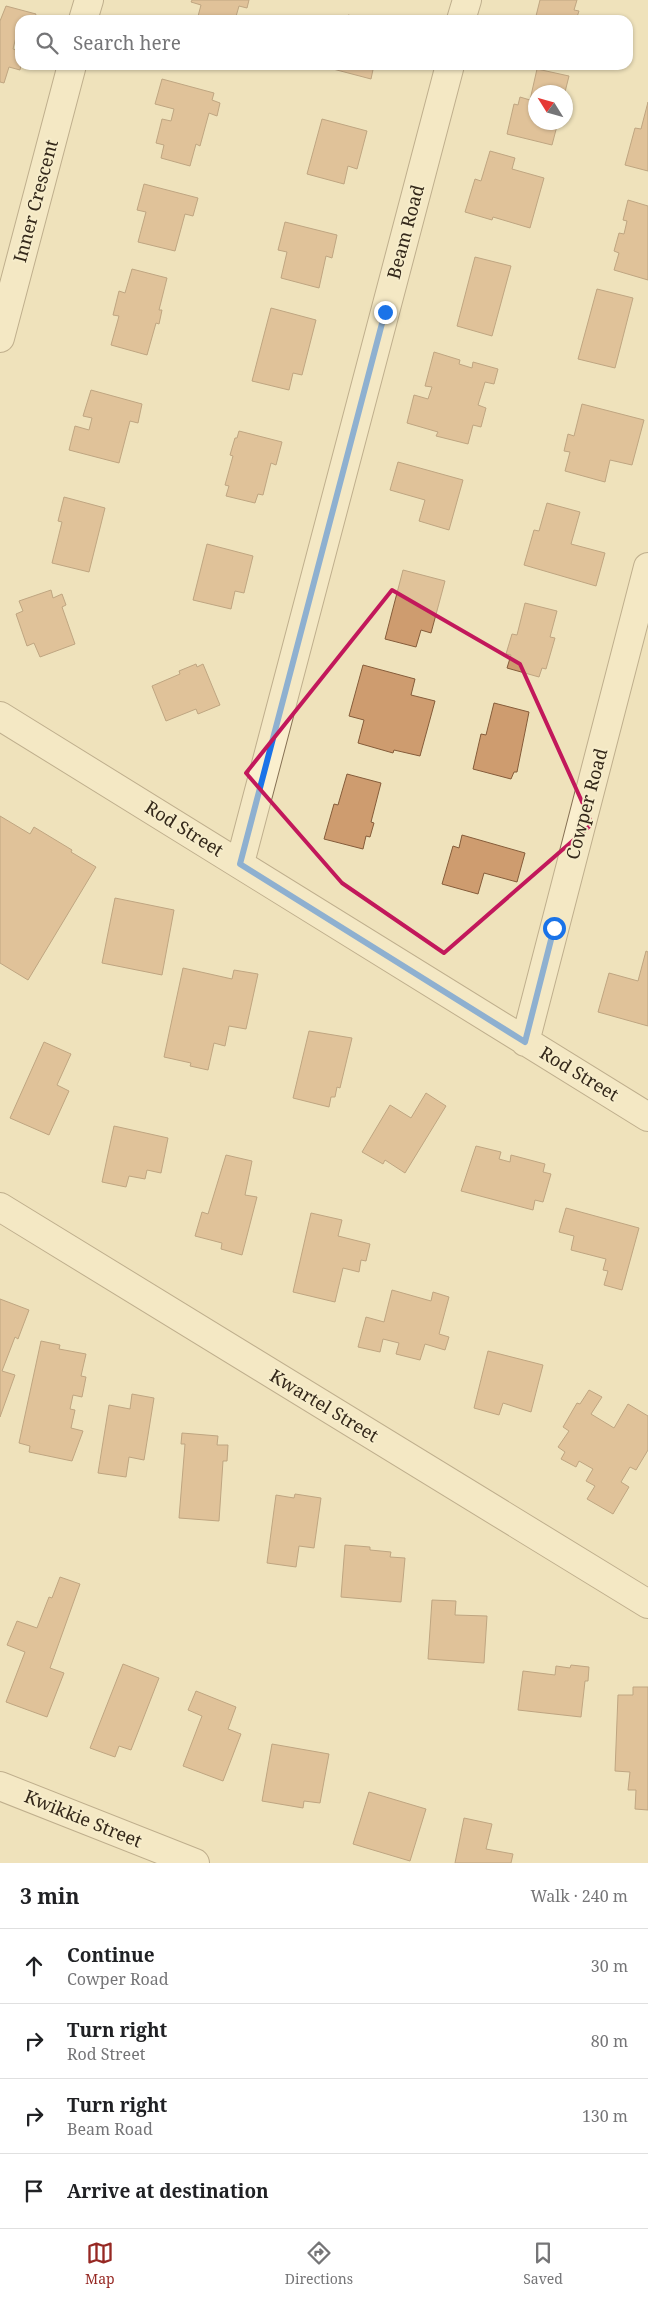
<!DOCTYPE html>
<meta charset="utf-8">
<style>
:root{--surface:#fff;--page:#f2f2f2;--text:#202124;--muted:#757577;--line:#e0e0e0;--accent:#962823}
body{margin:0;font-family:"Noto Serif",serif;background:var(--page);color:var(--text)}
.compass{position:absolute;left:528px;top:85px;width:45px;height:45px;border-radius:50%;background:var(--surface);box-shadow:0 1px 4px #0004;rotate:307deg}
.stop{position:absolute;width:15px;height:15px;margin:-11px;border:4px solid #1a73e8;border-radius:50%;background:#fff}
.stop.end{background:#1a73e8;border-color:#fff;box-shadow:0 1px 5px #0008}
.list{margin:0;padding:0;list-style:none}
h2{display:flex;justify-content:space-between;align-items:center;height:65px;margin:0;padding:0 20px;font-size:21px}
h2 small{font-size:16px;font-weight:400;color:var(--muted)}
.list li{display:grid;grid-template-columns:32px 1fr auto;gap:15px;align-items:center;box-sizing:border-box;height:75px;padding:0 20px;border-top:1px solid var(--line)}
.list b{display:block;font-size:19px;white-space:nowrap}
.list p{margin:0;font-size:16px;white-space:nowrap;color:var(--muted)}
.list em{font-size:16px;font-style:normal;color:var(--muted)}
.icon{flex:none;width:28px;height:28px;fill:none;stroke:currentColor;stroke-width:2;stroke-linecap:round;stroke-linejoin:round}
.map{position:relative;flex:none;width:648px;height:1863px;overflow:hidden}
.search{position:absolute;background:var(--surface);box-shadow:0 1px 4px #0004;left:15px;right:15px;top:15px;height:55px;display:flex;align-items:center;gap:12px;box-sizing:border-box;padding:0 18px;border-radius:15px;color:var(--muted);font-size:19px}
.sheet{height:365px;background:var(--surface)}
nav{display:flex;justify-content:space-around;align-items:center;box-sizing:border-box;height:70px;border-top:1px solid var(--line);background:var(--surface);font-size:14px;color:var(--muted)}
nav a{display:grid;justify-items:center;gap:2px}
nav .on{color:var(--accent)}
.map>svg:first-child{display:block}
.building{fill:#ce9c6f;stroke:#855c3a}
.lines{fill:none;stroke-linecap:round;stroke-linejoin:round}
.minor-casing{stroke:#867154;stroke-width:30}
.minor{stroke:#faefce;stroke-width:28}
.route{stroke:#1a73e8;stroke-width:6}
.marked{fill:none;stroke:#c2185b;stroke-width:4;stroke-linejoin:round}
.labels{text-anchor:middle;stroke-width:4;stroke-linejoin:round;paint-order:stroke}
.street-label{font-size:18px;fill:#34281a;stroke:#f6ecca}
</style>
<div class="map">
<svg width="648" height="1863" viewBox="0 0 648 1863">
<rect width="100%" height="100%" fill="#efe2bb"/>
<path class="building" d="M 192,0 L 249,0 L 247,8 L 239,6 L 235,20 L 197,20 L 201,5 L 191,2 Z
M 540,0 L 577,0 L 574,10 L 579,11 L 576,20 L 535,20 Z
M 6,6 L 36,14 L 34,20 L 20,20 L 20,38 L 16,37 L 13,49 L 20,51 L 21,65 L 20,70 L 9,67 L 4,83 L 0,82 L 0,21 Z
M 348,15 L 368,20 L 347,20 Z
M 334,65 L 374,65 L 371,79 L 333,69 Z
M 537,69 L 569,76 L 565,92 L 536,92 L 536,122 L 558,122 L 552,145 L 507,134 L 514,104 L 518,105 L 520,97 L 530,100 Z
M 162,79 L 214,93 L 212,100 L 220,103 L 217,116 L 209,113 L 200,146 L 196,144 L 190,166 L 161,158 L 164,145 L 156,143 L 162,119 L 171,121 L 174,109 L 155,104 Z
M 648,102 L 648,171 L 625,165 L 635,128 L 641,129 Z
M 322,119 L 367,131 L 357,169 L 348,166 L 344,184 L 307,174 Z
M 490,151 L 515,158 L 512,169 L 544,178 L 530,228 L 493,217 L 492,220 L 465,212 L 475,179 L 481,181 Z
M 144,184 L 198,198 L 193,216 L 185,214 L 175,251 L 138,242 L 146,212 L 137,210 Z
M 628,200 L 648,206 L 648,280 L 614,270 L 619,253 L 614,251 L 619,233 L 624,234 L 627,221 L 623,220 Z
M 285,222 L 337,235 L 332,258 L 326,256 L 319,288 L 281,278 L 287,252 L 278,250 Z
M 475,257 L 511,266 L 492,336 L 457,326 Z
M 132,269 L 167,278 L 159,310 L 162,310 L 159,324 L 156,323 L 147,355 L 111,345 L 119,316 L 113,315 L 119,291 L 125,293 Z
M 597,289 L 633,298 L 615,368 L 578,359 Z
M 271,308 L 316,320 L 302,375 L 293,373 L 289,390 L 252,381 Z
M 434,352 L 460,360 L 459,364 L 472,368 L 473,362 L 498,369 L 494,384 L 485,382 L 478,405 L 486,408 L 481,427 L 473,425 L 468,444 L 436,436 L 438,432 L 407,423 L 414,395 L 428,399 L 432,387 L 425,386 Z
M 91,390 L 142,404 L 138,423 L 130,421 L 119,463 L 69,450 L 75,426 L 89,430 L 92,418 L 83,416 Z
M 582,404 L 644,420 L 632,465 L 610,460 L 605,482 L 565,471 L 570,452 L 564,451 L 568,434 L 574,436 Z
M 239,431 L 282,442 L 276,465 L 271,463 L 263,495 L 258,494 L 255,503 L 226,496 L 229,486 L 225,485 L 233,456 L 230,455 L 235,438 L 237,438 Z
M 398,462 L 463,480 L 449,530 L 419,521 L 425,500 L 390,490 Z
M 64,497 L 105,508 L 89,572 L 52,563 L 62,522 L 58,521 Z
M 547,503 L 580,512 L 571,544 L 605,553 L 596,586 L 524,565 L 534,530 L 539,531 Z
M 207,544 L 253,556 L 244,593 L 235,591 L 231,609 L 193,600 Z
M 403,570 L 445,581 L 431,633 L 421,630 L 416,647 L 385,639 Z
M 51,590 L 53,598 L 62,594 L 66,605 L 62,607 L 75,644 L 40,657 L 34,643 L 27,646 L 16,614 L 23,611 L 19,601 Z
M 525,603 L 557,611 L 550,637 L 555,638 L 546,669 L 542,668 L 539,677 L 507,668 L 511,655 L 506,654 L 512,634 L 517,635 Z
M 196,664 L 197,667 L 203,664 L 220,705 L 198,714 L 196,709 L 166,721 L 152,686 L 180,674 L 179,671 Z
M 363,665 L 415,679 L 411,695 L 435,701 L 420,756 L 394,750 L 393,753 L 358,743 L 364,720 L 349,716 Z
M 494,703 L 529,712 L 517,772 L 514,772 L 511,779 L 473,769 L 481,734 L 486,735 Z
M 347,774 L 381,783 L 371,822 L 374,823 L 370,837 L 366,836 L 363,849 L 324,839 L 334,804 L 338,805 Z
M 0,816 L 30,834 L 34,827 L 72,850 L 71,852 L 96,867 L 28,980 L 0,963 Z
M 462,835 L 525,853 L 517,882 L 484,873 L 478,894 L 442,884 L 453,846 L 459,848 Z
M 115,898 L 174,910 L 162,975 L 102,963 Z
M 646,951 L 648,952 L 648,1026 L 598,1012 L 609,973 L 638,981 Z
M 183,968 L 232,979 L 234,970 L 258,974 L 246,1029 L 229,1026 L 225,1046 L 214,1043 L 208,1070 L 190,1066 L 191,1063 L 164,1057 Z
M 309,1031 L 352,1038 L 340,1088 L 337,1087 L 335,1097 L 331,1097 L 329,1107 L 293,1098 Z
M 44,1042 L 71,1054 L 57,1085 L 69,1091 L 49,1135 L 10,1118 Z
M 426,1093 L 446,1106 L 405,1173 L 385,1160 L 383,1164 L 362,1152 L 390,1105 L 411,1118 Z
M 114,1126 L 168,1138 L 161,1173 L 147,1170 L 145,1179 L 129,1176 L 126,1187 L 102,1182 Z
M 476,1146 L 501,1152 L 499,1159 L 510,1162 L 511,1155 L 545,1164 L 543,1172 L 551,1174 L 543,1202 L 535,1200 L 533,1210 L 461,1191 Z
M 226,1155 L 252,1161 L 245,1195 L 257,1197 L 242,1255 L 221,1249 L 222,1243 L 195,1236 L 202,1212 L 208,1214 Z
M 566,1208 L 639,1228 L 622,1290 L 604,1285 L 608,1271 L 603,1270 L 606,1259 L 571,1250 L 574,1236 L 559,1232 Z
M 311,1213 L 342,1220 L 338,1236 L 370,1244 L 366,1261 L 361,1260 L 359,1272 L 343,1268 L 335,1302 L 293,1292 Z
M 392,1290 L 431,1301 L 433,1292 L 449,1297 L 439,1334 L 449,1337 L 445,1350 L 425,1344 L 420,1360 L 396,1354 L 399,1343 L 383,1339 L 380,1352 L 358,1347 L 366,1317 L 384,1322 Z
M 0,1299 L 29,1310 L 18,1339 L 15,1337 L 2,1371 L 15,1375 L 0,1417 Z
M 41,1341 L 60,1345 L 59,1349 L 86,1354 L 81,1376 L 86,1377 L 82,1397 L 73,1395 L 70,1409 L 75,1410 L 71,1428 L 83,1431 L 72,1461 L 29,1452 L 30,1446 L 19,1443 Z
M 488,1351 L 543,1365 L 531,1412 L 503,1403 L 499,1415 L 474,1408 Z
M 589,1390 L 602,1397 L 591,1414 L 614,1428 L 628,1404 L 648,1416 L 648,1450 L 636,1470 L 630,1467 L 621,1482 L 629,1487 L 613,1514 L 587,1499 L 595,1486 L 586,1481 L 593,1469 L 579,1461 L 576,1467 L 561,1459 L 565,1452 L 558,1447 L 569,1431 L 563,1427 L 577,1403 L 580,1404 Z
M 132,1394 L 154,1398 L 144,1460 L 129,1457 L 126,1477 L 98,1473 L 109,1405 L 130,1409 Z
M 182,1433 L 218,1436 L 217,1445 L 228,1445 L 227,1461 L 223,1461 L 219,1521 L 179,1518 L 185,1444 L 181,1444 Z
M 295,1494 L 321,1498 L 314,1548 L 299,1546 L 296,1567 L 267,1563 L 276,1495 L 294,1498 Z
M 345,1545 L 370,1547 L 370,1550 L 391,1552 L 390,1557 L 405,1558 L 401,1602 L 341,1597 Z
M 60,1577 L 80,1584 L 50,1668 L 64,1673 L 47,1717 L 6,1702 L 25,1652 L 7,1645 L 17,1621 L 37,1628 L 49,1597 L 52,1598 Z
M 432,1600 L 456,1601 L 455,1615 L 487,1616 L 484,1663 L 428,1659 Z
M 123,1664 L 159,1678 L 131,1750 L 119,1746 L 115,1757 L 90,1748 Z
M 571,1665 L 589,1667 L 588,1681 L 585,1681 L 581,1717 L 518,1710 L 523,1671 L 555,1675 L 556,1666 L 570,1668 Z
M 633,1687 L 648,1687 L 648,1810 L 635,1809 L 636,1790 L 628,1790 L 630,1772 L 615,1771 L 618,1695 L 633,1695 Z
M 196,1691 L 236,1707 L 228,1729 L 241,1734 L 223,1781 L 183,1766 L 202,1716 L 188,1710 Z
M 272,1744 L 329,1754 L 320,1803 L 304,1801 L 303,1808 L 262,1801 Z
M 369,1792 L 426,1809 L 410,1861 L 353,1844 Z
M 464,1818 L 492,1824 L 486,1849 L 513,1854 L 511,1863 L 455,1863 Z"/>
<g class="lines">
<defs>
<path id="minor" d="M 83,20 L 89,0
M 461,20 L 467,0
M 0,338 L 72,65
M 0,716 L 648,1117
M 240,863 L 450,65
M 525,1042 L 648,567
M 0,1207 L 648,1604
M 0,1786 L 195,1863"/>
</defs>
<use href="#minor" class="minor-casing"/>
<use href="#minor" class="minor"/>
</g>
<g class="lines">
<path class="route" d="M 385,312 L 240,864 L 525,1042 L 554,928"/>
</g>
<path d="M0 0H648V1863H0ZM 392,590 L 520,664 L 592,824 L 444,953 L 342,883 L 246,773 Z" fill="#efe2bb" fill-opacity=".55" fill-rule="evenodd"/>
<path class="marked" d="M 392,590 L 520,664 L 592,824 L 444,953 L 342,883 L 246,773 Z"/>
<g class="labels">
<g class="street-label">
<text transform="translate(36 201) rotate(-75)" y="6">Inner Crescent</text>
<text transform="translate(406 232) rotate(-75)" y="6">Beam Road</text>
<text transform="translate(587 804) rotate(-75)" y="6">Cowper Road</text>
<text transform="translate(184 829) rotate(32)" y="6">Rod Street</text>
<text transform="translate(579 1074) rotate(31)" y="6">Rod Street</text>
<text transform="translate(324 1406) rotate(31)" y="6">Kwartel Street</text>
<text transform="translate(83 1819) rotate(22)" y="6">Kwikkie Street</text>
</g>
</g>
</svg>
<svg class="compass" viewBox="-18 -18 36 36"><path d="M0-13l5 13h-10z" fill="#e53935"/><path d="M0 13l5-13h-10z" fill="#757577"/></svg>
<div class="stop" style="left:554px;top:928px"></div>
<div class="stop end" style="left:385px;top:312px"></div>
<div class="search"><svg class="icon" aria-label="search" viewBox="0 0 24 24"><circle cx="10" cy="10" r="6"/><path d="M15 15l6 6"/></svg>Search here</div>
</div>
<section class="sheet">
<h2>3 min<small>Walk · 240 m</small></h2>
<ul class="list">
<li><svg class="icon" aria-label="ahead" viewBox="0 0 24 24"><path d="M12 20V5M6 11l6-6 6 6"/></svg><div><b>Continue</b><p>Cowper Road</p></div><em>30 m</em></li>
<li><svg class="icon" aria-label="right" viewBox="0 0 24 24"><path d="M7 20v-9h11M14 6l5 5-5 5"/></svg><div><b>Turn right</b><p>Rod Street</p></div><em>80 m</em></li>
<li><svg class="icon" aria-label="right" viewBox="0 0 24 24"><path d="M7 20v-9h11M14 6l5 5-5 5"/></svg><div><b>Turn right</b><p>Beam Road</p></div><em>130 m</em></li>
<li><svg class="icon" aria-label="arrive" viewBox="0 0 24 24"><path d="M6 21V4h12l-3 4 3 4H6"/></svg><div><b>Arrive at destination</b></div></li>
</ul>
</section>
<nav>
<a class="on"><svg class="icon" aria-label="map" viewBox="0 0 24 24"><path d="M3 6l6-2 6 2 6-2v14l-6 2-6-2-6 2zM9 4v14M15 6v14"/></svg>Map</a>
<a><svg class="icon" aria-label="directions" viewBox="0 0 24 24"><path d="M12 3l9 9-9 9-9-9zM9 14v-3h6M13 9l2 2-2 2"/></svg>Directions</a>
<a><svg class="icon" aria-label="saved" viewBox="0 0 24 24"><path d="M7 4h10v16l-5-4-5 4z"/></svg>Saved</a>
</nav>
